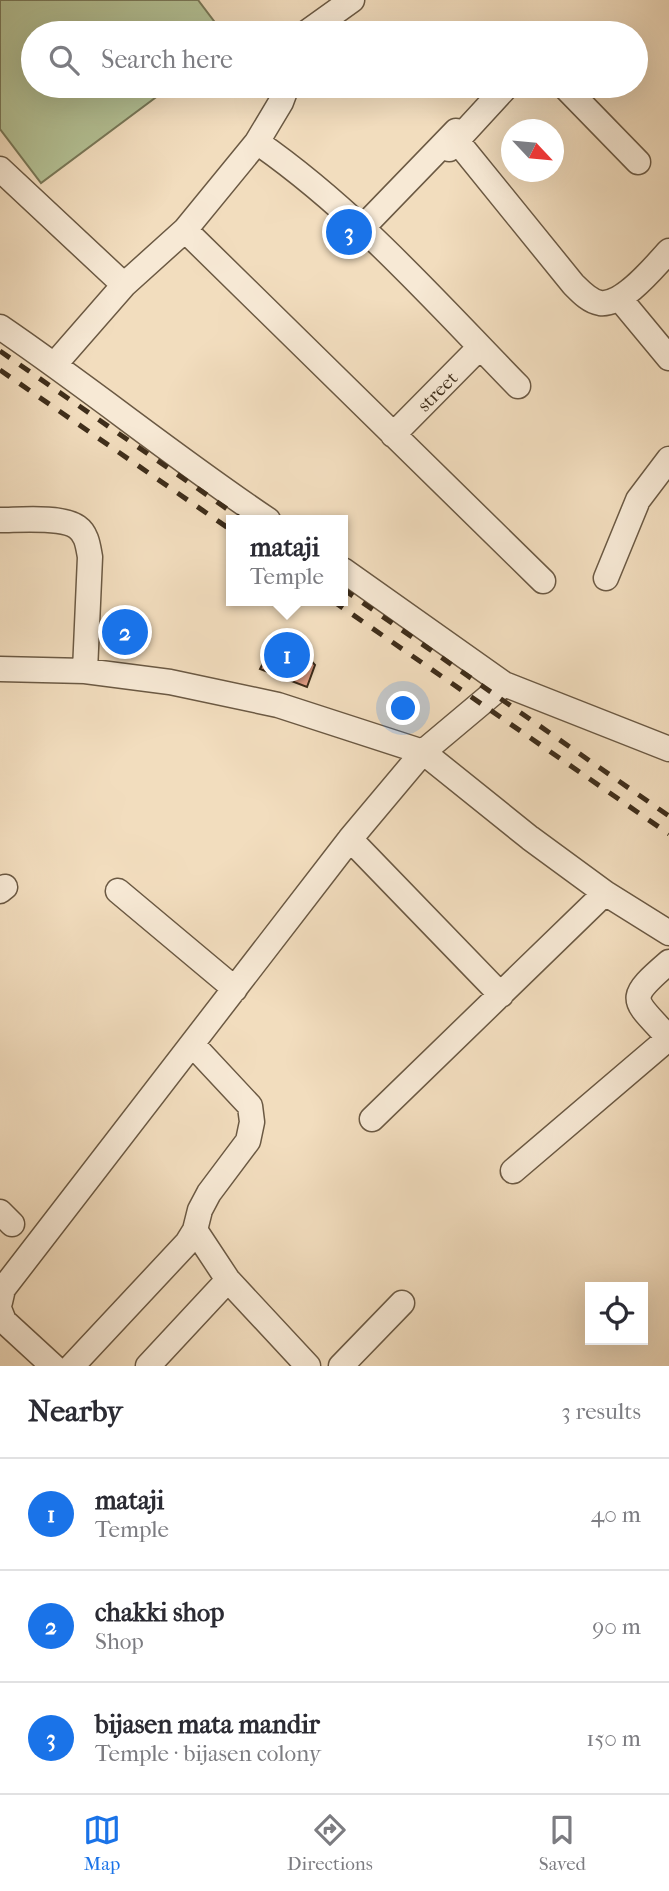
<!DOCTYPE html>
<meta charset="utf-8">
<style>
:root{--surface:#fff;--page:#f7f7f7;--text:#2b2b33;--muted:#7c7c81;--line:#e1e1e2;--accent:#1a73e8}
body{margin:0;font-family:"IM FELL French Canon",serif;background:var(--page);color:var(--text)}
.controls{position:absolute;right:21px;bottom:21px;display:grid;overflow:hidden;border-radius:0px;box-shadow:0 7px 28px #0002}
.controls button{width:63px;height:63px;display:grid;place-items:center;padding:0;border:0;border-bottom:2px solid var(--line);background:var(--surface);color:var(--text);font:35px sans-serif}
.compass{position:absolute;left:501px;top:119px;width:63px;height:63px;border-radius:50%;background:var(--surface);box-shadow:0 7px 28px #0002;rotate:116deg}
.you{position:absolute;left:404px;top:709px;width:24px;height:24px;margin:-18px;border:5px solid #fff;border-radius:50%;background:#1a73e8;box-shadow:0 0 0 10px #1a73e833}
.badge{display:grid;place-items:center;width:46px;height:46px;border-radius:50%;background:var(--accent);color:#fff;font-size:23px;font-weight:700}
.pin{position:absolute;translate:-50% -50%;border:4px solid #fff;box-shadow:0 2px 7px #0006}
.popup{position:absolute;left:226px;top:515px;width:122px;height:91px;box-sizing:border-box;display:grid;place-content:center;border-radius:0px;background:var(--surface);filter:drop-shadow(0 2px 5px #0005);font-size:23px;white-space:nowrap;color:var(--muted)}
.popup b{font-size:26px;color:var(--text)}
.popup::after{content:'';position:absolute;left:50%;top:100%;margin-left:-14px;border:14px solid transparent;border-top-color:var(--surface)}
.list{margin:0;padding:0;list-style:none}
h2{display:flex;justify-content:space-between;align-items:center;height:91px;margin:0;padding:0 28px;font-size:30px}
h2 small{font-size:23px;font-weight:400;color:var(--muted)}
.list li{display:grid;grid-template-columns:46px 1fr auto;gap:21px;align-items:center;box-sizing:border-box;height:112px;padding:0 28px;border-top:2px solid var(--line)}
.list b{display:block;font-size:26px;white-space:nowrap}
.list p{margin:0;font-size:23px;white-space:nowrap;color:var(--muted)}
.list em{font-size:23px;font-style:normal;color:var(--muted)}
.icon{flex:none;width:38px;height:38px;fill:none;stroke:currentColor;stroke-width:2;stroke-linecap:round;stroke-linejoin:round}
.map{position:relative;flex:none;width:669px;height:1366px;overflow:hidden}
.search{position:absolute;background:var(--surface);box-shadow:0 7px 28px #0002;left:21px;right:21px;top:21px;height:77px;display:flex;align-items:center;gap:18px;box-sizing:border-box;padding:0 24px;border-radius:38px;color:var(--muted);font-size:26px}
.sheet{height:427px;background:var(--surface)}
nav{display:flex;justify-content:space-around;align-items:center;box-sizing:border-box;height:98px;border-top:2px solid var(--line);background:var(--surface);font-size:19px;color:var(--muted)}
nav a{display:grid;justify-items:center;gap:4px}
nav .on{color:var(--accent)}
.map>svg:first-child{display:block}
.green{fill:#b4c296;stroke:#797858;stroke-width:2}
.building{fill:#e6a188;stroke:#3e2d1a;stroke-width:2}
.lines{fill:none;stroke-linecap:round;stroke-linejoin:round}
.minor-casing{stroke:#6b5943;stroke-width:27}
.minor{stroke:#f7e9d5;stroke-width:24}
.rail{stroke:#3e2d1a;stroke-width:5;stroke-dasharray:12 12;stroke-linecap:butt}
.labels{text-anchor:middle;stroke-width:6;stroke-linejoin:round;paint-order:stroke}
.street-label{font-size:19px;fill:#3e2d1a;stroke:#f7e9d5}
</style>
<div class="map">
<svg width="669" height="1366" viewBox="0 0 669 1366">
<rect width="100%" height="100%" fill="#f2ddbe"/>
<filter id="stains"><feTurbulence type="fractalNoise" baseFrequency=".00286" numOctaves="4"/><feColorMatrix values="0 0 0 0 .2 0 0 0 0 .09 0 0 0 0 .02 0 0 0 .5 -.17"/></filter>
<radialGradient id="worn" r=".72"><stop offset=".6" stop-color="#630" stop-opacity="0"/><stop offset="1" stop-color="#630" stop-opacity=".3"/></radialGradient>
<path class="green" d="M 0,0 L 198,0 L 223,33 L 33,33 L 33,86 L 171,86 L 41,183 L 0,129 Z"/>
<path class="building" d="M 277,636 L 298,646 L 315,665 L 307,687 L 260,669 Z"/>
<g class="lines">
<defs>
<path id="minor" d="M 306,33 L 352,0
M 564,86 L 638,162
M 257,142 L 281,102 L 287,86
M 449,149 L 507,86
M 0,169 L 124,285
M 368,222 L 456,131 L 457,141 L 573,284 C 581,292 589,301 600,303 C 623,306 654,267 669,251
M 185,230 L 543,581
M 620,299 L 669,358
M 0,327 C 91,389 177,459 268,520
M 55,364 L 124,285 L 185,230 L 257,142 C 355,210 435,301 518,386
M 393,435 L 480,347
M 0,520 C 19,520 62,516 77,527 C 87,534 88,546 90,557 L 85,671
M 343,570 L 504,684 L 669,749
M 606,578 L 638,500 L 669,459
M 0,669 L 85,671 L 170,682 L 278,705 L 423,752 L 530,838 L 605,893 L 669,933
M 350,839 L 501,995
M 0,891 L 5,887
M 118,891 L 235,989
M 669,962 C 625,1000 632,998 669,1038
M 372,1119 L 605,893
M 513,1171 L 669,1038
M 0,1212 L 12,1224
M 195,1230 L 228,1280 L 308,1366
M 0,1302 L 3,1289 L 350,839 L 423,752 L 504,684
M 0,1311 L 4,1321 L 53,1366
M 72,1366 L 187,1243 L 195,1230 L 200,1210 L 209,1193 L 248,1141 L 252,1122 L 250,1106 L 193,1045
M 148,1366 L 228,1280
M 341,1366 L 402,1303"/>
</defs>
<use href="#minor" class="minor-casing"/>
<use href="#minor" class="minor"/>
<path class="rail" d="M 0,351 L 243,520
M 0,370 L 231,530
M 343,589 L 669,816
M 333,601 L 669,834"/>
</g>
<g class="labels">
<g class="street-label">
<text transform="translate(437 391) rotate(-45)" y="7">street</text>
</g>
</g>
<rect width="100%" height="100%" filter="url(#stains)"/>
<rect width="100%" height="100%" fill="url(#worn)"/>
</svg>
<div class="controls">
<button><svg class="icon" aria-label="locate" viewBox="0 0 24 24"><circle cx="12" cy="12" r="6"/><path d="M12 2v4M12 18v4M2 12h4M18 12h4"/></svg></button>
</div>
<svg class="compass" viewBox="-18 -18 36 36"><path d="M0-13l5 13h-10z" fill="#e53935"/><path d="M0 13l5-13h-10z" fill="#7c7c81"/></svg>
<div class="you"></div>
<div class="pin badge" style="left:287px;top:655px">1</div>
<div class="popup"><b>mataji</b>Temple</div>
<div class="pin badge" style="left:125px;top:632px">2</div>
<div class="pin badge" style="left:349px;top:232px">3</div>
<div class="search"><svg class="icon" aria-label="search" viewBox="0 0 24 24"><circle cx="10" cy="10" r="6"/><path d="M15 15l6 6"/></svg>Search here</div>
</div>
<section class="sheet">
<h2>Nearby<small>3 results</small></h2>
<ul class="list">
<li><span class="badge">1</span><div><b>mataji</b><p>Temple</p></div><em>40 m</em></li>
<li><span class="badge">2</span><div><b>chakki shop</b><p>Shop</p></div><em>90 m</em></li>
<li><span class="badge">3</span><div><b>bijasen mata mandir</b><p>Temple · bijasen colony</p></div><em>150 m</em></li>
</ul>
</section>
<nav>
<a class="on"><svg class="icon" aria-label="map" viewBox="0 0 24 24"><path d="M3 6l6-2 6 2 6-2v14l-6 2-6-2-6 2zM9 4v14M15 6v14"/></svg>Map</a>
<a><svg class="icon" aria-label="directions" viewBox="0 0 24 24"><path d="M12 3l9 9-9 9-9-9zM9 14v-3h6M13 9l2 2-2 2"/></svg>Directions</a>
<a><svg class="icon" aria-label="saved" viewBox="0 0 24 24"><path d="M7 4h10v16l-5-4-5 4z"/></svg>Saved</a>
</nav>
